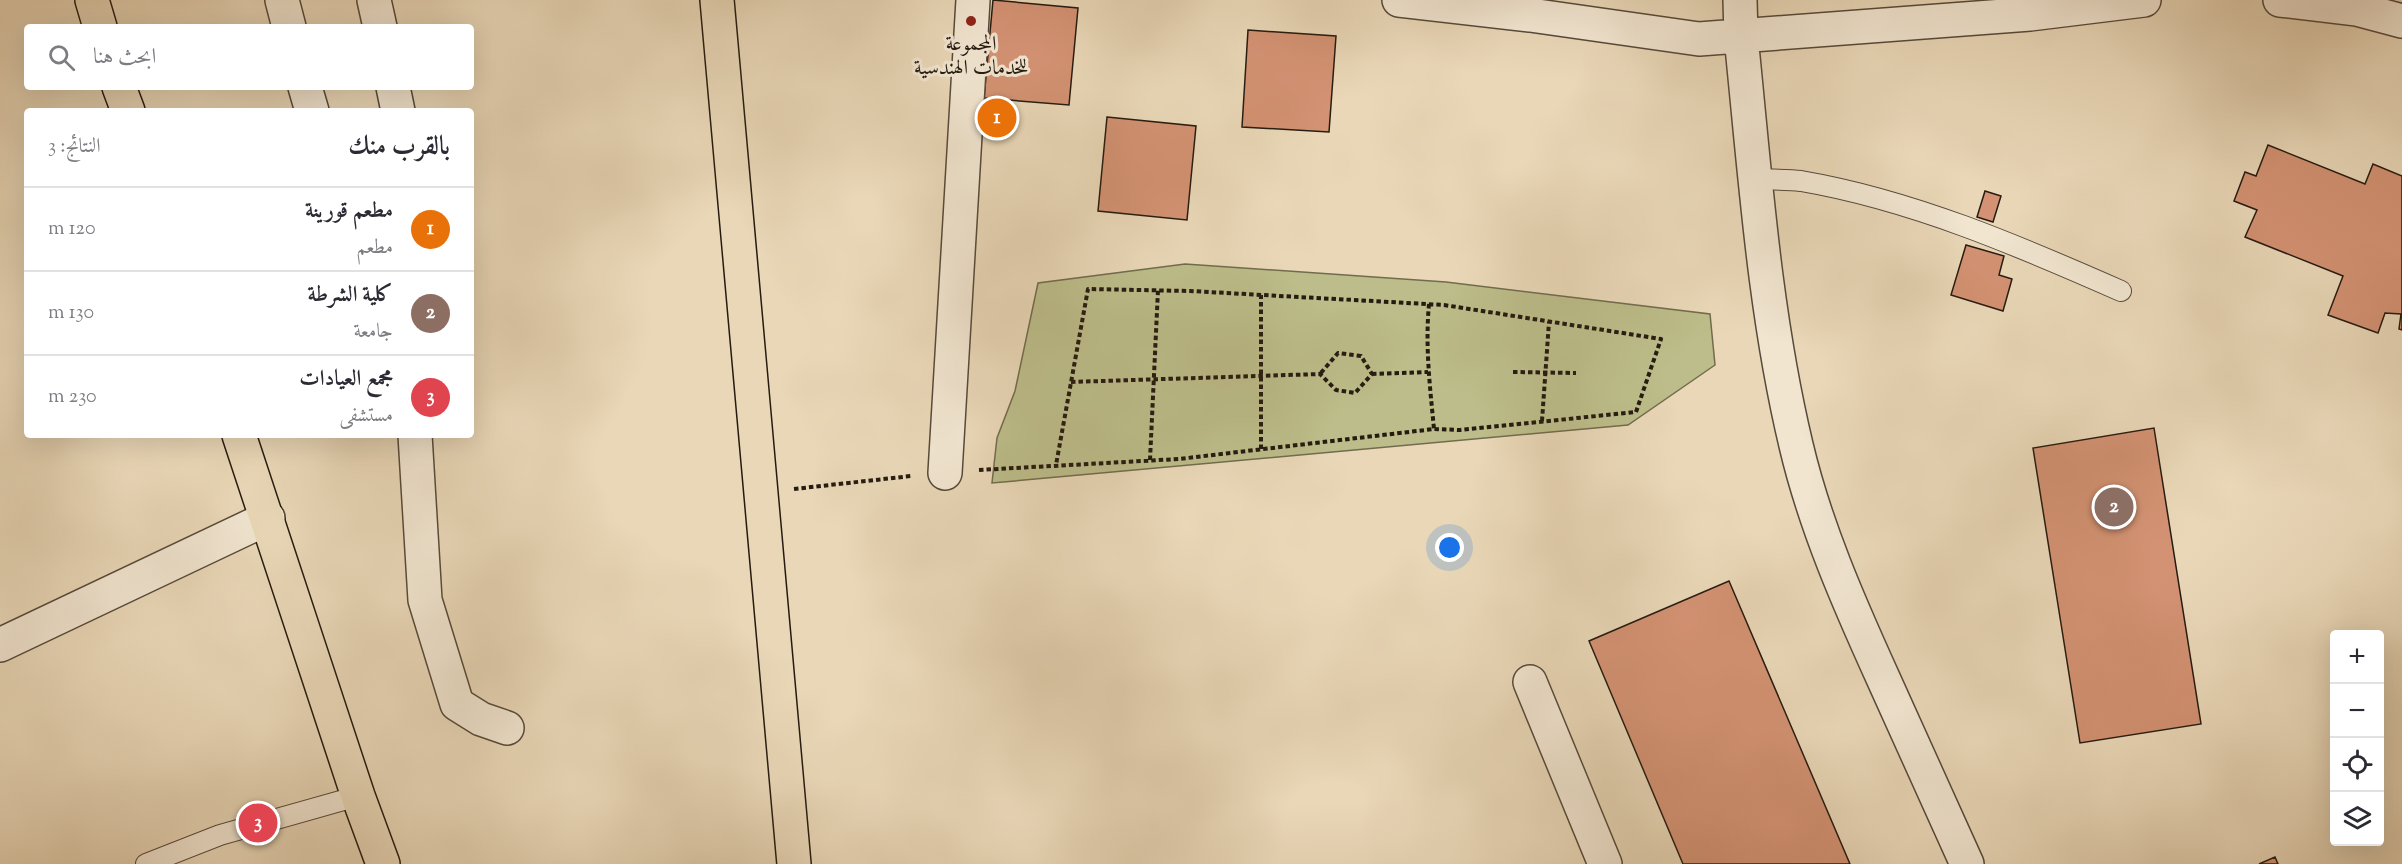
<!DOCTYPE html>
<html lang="ar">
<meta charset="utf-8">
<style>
:root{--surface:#fff;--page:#f2f2f3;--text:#2b2b33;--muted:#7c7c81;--line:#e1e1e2;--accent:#8f2418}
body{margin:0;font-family:"Sorts Mill Goudy",Amiri,serif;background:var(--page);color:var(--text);direction:rtl}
.controls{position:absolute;right:18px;bottom:18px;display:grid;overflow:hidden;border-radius:6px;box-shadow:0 6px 24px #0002}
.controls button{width:54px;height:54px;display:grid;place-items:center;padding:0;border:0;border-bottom:2px solid var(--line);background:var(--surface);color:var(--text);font:30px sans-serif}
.you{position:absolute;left:1450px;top:548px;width:21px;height:21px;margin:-15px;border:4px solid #fff;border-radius:50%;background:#1a73e8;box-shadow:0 0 0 9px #1a73e833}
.badge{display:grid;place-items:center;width:39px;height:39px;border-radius:50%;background:var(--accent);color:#fff;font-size:20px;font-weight:700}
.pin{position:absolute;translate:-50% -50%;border:3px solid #fff;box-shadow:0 2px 6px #0006}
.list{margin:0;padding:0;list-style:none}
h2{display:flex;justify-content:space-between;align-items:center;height:78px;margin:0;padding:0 24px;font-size:26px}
h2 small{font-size:20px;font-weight:400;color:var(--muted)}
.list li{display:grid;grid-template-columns:39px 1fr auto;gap:18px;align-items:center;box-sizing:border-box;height:84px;padding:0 24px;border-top:2px solid var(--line)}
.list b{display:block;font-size:22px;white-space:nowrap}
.list p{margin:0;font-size:20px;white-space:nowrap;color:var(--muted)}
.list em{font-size:20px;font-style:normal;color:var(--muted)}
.icon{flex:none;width:33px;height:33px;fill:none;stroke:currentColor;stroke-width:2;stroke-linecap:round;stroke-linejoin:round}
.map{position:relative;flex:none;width:2402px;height:864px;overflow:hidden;direction:ltr}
.search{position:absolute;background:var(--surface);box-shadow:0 6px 24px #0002;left:24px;top:24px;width:450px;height:66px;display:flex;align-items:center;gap:15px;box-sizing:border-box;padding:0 21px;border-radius:6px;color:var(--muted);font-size:22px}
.panel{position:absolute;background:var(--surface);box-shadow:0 6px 24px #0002;left:24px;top:108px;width:450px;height:330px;border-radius:6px;direction:rtl}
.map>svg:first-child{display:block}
.green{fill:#bcbd8a;stroke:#716c4e;stroke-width:1.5}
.building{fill:#d39273;stroke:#261b11;stroke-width:1.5}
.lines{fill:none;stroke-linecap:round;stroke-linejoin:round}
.lane-casing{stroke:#574a3a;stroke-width:22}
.street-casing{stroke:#574a3a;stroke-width:36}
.primary-casing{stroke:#261b11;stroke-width:36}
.path{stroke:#261b11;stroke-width:4;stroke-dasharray:4.5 3;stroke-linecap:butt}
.lane{stroke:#f1e5d0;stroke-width:20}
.street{stroke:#f1e5d0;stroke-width:33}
.primary{stroke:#e9d7b7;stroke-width:33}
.poi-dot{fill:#8f2418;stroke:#f1e5d0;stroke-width:2}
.labels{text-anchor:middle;stroke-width:6;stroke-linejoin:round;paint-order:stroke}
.poi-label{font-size:21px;fill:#261b11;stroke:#f1e5d0}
</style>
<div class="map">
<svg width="2402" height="864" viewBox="0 0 2402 864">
<rect width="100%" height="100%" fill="#e9d7b7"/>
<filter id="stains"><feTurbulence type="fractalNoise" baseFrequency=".00333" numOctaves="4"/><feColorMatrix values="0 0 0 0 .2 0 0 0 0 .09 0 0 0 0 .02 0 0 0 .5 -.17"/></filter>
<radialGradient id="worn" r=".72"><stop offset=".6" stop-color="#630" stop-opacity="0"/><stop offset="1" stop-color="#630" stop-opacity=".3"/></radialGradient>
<path class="green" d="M 1185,264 L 1446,282 L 1710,314 L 1715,365 L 1628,425 L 992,483 L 997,438 L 1015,391 L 1038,283 Z"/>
<path class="building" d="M 993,0 L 1078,8 L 1069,105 L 984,98 Z
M 1248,30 L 1336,36 L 1329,132 L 1242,127 Z
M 1107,117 L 1196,126 L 1187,220 L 1098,211 Z
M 2268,145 L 2365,184 L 2373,164 L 2402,176 L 2402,330 L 2399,329 L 2401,314 L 2385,313 L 2378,333 L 2328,315 L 2343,276 L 2245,237 L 2257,210 L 2234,201 L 2245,172 L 2256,176 Z
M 1985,191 L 2001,196 L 1993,222 L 1977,217 Z
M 1966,245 L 2004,256 L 1999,275 L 2012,279 L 2003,311 L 1951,295 Z
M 2154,428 L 2201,724 L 2080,743 L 2033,448 Z
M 1729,581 L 1850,864 L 1683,864 L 1589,641 Z
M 2275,857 L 2278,864 L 2259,864 Z"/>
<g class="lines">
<defs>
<path id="lane" d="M 1756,179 C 1770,180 1787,179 1801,181 C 1912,200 2019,246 2121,291
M 146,864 L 220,835 L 358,796"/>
<path id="street" d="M 282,0 L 289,27
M 374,0 L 380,27
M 1399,0 L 1530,15 L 1699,39 L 2030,14 L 2144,0
M 1740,0 L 1741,37 C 1755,173 1764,311 1796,445 C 1815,526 1849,603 1883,678 C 1911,740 1939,802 1967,864
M 2280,0 L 2357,9 L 2402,21
M 305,87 L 312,111
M 393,87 L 398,111
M 415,435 L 425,600 L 457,704 L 481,719 L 507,728
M 945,473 L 973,0
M 0,645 L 268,518
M 1530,682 L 1605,864"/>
<path id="primary" d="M 92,0 L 100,27
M 717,0 L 794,864
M 119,87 L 128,111
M 239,435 L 358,796 L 383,864"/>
</defs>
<use href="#lane" class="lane-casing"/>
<use href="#street" class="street-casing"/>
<use href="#primary" class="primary-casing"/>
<path class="path" d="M 1429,304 C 1425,346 1430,387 1434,429
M 1513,372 L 1576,373
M 1372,374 L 1428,372
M 1071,382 L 1320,374 L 1336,390 L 1355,393 L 1372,374 L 1361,356 L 1338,353 L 1320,374
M 1542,421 L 1549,322
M 1261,449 L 1261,295
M 1150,460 L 1158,290
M 979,470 L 1179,459 L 1434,429 L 1460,430 L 1636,412 L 1661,339 L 1444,305 L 1190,291 L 1088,289 L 1056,465
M 794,489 L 911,476"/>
<use href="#lane" class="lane"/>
<use href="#street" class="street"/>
<use href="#primary" class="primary"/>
</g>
<circle class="poi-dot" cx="971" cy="21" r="6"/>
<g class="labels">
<g class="poi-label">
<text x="971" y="50">المجموعة<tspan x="971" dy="24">للخدمات الهندسية</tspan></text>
</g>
</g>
<rect width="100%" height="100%" filter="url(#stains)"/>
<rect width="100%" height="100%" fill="url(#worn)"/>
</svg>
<div class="controls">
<button>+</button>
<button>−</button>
<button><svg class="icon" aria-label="locate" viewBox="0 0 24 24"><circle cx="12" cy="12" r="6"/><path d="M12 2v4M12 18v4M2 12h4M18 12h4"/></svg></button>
<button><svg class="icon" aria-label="layers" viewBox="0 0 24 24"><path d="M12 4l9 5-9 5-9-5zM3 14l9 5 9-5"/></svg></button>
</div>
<div class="you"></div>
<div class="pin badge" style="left:997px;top:118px;background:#e8710a">1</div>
<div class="pin badge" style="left:2114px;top:507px;background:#8d6e63">2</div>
<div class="pin badge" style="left:258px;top:823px;background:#e0444e">3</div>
<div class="search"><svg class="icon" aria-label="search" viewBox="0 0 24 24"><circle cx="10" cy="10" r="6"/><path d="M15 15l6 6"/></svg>ابحث هنا</div>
<section class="panel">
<h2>بالقرب منك<small>النتائج: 3</small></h2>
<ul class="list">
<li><span class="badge" style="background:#e8710a">1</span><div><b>مطعم قورينة</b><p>مطعم</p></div><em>120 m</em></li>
<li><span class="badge" style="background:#8d6e63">2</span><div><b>كلية الشرطة</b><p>جامعة</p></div><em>130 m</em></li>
<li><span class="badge" style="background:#e0444e">3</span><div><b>مجمع العيادات</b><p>مستشفى</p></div><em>230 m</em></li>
</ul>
</section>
</div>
